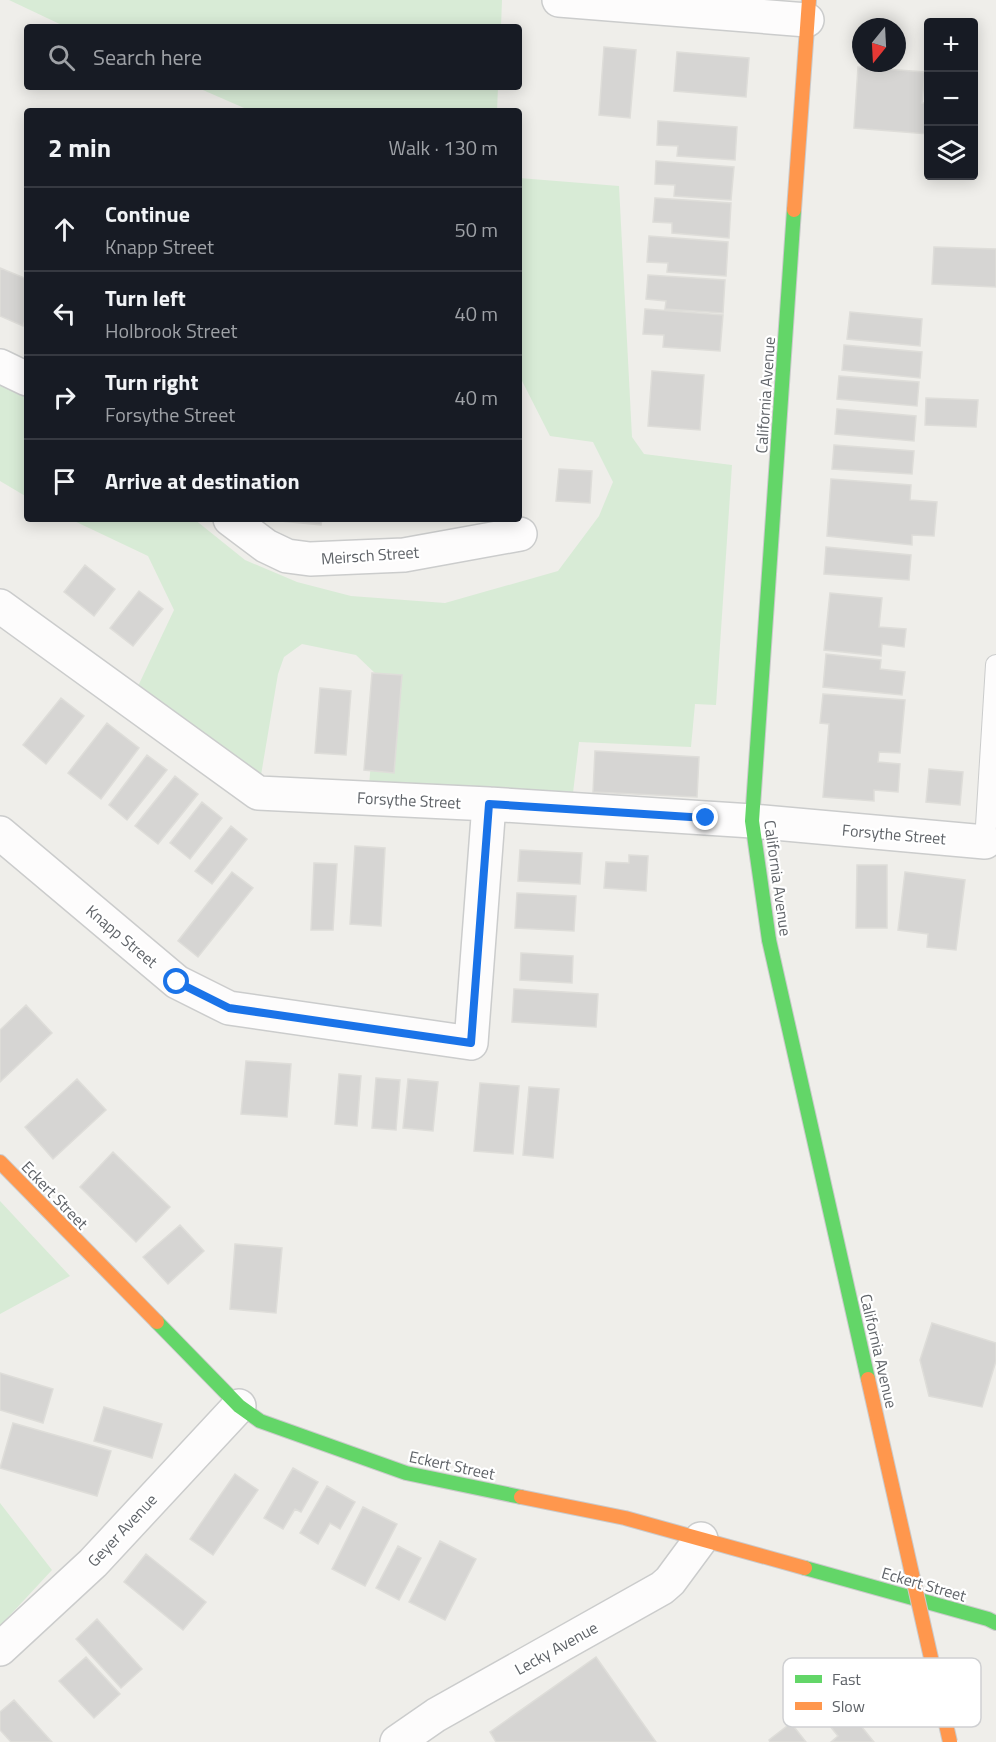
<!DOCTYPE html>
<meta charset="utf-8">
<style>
:root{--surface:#171b24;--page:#242831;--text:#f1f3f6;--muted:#9ea1a6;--line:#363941}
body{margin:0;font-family:"Titillium Web",sans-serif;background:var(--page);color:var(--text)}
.controls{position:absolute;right:18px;top:18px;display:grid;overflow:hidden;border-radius:6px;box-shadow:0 3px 15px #0003}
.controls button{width:54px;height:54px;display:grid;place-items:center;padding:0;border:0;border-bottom:2px solid var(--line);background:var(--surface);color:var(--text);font:30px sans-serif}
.compass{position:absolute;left:852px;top:18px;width:54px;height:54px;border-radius:50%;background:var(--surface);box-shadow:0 3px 15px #0003;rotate:198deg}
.stop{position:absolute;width:18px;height:18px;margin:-14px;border:4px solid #1a73e8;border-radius:50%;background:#fff}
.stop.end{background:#1a73e8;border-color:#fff;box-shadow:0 2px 6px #0008}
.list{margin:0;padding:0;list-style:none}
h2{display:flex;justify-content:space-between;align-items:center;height:78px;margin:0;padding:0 24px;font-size:26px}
h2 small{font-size:20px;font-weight:400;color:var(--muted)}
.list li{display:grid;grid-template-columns:39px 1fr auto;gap:18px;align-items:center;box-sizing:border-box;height:84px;padding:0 24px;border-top:2px solid var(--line)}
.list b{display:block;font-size:22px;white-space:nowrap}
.list p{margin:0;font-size:20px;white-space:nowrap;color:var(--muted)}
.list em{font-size:20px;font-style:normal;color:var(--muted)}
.icon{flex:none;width:33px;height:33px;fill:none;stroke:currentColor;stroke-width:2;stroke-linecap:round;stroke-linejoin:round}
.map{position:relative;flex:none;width:996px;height:1742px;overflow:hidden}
.search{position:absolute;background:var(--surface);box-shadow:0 3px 15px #0003;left:24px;top:24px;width:498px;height:66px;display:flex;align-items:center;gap:15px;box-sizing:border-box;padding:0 21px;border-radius:6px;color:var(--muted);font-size:22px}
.panel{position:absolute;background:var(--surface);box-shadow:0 3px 15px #0003;left:24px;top:108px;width:498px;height:414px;border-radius:6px}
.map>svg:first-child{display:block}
.green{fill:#d8ebd6}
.building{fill:#d6d5d3;stroke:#deddd9;stroke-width:1.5}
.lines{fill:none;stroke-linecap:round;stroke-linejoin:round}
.lane-casing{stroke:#cbcccc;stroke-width:22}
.street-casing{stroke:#cbcccc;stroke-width:36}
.fast-casing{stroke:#cacacb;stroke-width:16}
.slow-casing{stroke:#cacacb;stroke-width:16}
.lane{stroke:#fdfcfc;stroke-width:20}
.street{stroke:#fdfcfc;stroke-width:33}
.fast{stroke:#63d668;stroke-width:14}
.slow{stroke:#ff974d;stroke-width:14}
.fast-bridge-casing{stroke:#cacacb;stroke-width:16;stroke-linecap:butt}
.slow-bridge-casing{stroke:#cacacb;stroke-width:16;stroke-linecap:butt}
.fast-bridge{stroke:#63d668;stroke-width:14}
.slow-bridge{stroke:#ff974d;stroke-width:14}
.route{stroke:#1a73e8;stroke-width:8}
.labels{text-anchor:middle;stroke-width:4.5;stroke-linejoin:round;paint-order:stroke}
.street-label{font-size:16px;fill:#5f6368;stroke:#fff}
.key{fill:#fff;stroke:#cfd0d2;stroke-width:1.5}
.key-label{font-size:16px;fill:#5f6368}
</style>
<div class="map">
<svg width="996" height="1742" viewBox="0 0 996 1742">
<rect width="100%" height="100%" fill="#efeeea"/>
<path class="green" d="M 9,0 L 502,0 L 501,27 L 66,27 Z
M 196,87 L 498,87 L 497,111 L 251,111 Z
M 519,178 L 619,186 L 632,437 L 644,454 L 732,465 L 716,705 L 695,704 L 691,747 L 579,742 L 571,810 L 368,798 L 378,676 L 356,655 L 302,644 L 284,657 L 278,674 L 258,793 L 131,701 L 174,610 L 148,556 L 70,519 L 194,519 L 245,560 L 297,582 L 351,596 L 445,603 L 558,571 L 599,516 L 613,482 L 593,442 L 550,436 L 519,375 Z
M 0,383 L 27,394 L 27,497 L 0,481 Z
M 0,1201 L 70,1276 L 0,1314 Z
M 0,1503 L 52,1570 L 0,1626 Z"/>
<path class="building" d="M 604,47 L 636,50 L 630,118 L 599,115 Z
M 677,52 L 749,58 L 746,97 L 674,91 Z
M 858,67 L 925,72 L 922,103 L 928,103 L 928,134 L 854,128 Z
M 974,107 L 977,107 L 974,137 Z
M 658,121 L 737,127 L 735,160 L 677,156 L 678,146 L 657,145 Z
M 656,161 L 734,167 L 731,200 L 674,196 L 675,185 L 655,184 Z
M 655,198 L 731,203 L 729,238 L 672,233 L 672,223 L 653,222 Z
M 649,236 L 728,242 L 726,276 L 667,272 L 668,263 L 647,262 Z
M 934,247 L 996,249 L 996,287 L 932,284 Z
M 0,268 L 27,279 L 27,315 L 23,326 L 0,316 Z
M 648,275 L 725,280 L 723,313 L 665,309 L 666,301 L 646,299 Z
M 645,309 L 723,315 L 720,351 L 663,347 L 664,335 L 643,334 Z
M 850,312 L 922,319 L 920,346 L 847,339 Z
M 844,345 L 922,352 L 920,378 L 842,370 Z
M 652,371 L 704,375 L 700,430 L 648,426 Z
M 839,376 L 919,382 L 917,406 L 837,399 Z
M 926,398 L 978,400 L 976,427 L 925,425 Z
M 837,409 L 916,416 L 914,441 L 835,434 Z
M 834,445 L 914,451 L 912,474 L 832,469 Z
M 559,469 L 592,471 L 590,503 L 556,501 Z
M 831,479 L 911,485 L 910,500 L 937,502 L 934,536 L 912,535 L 912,545 L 827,536 Z
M 281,519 L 322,519 L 321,525 L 281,521 Z
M 826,547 L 911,555 L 909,580 L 824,574 Z
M 85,565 L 115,589 L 94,616 L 64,592 Z
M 139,591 L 163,609 L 133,646 L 110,628 Z
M 830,593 L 882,598 L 879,627 L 906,629 L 904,647 L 882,644 L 881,656 L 824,650 Z
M 826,654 L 881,660 L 880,669 L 905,672 L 902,695 L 823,687 Z
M 372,673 L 402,675 L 394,773 L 364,770 Z
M 320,688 L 351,691 L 346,755 L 315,753 Z
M 823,694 L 905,700 L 900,753 L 879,752 L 878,762 L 900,764 L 898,792 L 874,790 L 874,801 L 823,797 L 829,724 L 820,723 Z
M 61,698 L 84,716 L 46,764 L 23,745 Z
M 107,723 L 139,748 L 101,799 L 68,773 Z
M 595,751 L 699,757 L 697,797 L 593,792 Z
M 147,755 L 167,770 L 127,820 L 109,805 Z
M 929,769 L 963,772 L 960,805 L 926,802 Z
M 175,776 L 198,794 L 158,844 L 135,826 Z
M 202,802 L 222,818 L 190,859 L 170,843 Z
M 231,826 L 247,839 L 212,884 L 195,871 Z
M 355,846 L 385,848 L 381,926 L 350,924 Z
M 520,850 L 582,853 L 580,884 L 518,881 Z
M 629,855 L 648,856 L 646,891 L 604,888 L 606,862 L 629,863 Z
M 314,863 L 337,864 L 333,930 L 311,930 Z
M 857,865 L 887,865 L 887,928 L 856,928 Z
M 232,872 L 253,888 L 198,957 L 178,941 Z
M 905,872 L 965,880 L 956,950 L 927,947 L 928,934 L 898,930 Z
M 517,893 L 576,896 L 574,931 L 515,928 Z
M 521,953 L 573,956 L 572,983 L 520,980 Z
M 514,989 L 598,994 L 596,1027 L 512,1022 Z
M 26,1005 L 52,1033 L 0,1082 L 0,1030 Z
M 246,1061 L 291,1064 L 287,1117 L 241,1114 Z
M 339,1074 L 361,1076 L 357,1126 L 335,1124 Z
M 376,1078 L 400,1080 L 396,1130 L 372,1128 Z
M 77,1079 L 106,1110 L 53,1159 L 25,1127 Z
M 408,1079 L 438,1082 L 433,1131 L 403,1128 Z
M 480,1083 L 519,1086 L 513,1154 L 474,1151 Z
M 529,1087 L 559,1089 L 553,1158 L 523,1155 Z
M 113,1152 L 170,1207 L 136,1242 L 80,1187 Z
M 180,1225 L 204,1251 L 168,1284 L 143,1257 Z
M 235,1244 L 282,1248 L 276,1313 L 230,1309 Z
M 932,1323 L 996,1343 L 996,1361 L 982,1407 L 929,1396 L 920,1360 Z
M 0,1373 L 53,1389 L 43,1423 L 0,1410 Z
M 104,1407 L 162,1424 L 152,1458 L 94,1441 Z
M 13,1423 L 111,1451 L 97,1496 L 0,1468 Z
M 293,1468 L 318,1482 L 301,1512 L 295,1509 L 283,1529 L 264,1518 Z
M 235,1474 L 258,1490 L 213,1555 L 190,1539 Z
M 327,1486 L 355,1502 L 340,1529 L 330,1523 L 318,1544 L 300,1533 Z
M 363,1507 L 397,1524 L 365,1586 L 332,1569 Z
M 440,1541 L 476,1559 L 445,1620 L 409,1602 Z
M 398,1546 L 421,1558 L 399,1600 L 376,1588 Z
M 146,1554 L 206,1602 L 183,1630 L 124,1582 Z
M 97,1619 L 142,1669 L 121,1688 L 76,1639 Z
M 86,1657 L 120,1694 L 94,1718 L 59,1681 Z
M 596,1657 L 656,1742 L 496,1742 L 490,1732 Z
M 814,1668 L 874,1742 L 831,1742 L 838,1736 L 796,1684 Z
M 14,1700 L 52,1742 L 11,1742 L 0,1730 L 0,1712 Z
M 791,1723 L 806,1742 L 770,1742 L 769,1740 Z"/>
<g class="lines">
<defs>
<path id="lane" d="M 985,842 L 996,665"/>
<path id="street" d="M 559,0 L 807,20
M 0,366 L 27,379
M 230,519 L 266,546 L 287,556 L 310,559 L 404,555 L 520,534
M 0,606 L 258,793 L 489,804 L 752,821 L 985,842
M 0,833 L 177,982 L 229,1008 L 471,1043 L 489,804
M 0,1649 L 93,1563 L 239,1406
M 397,1742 L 436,1715 L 662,1588 L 670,1581 L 701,1539"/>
<path id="fast" d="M 769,940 L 752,821 L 794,210
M 157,1322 L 239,1406 L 260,1421 L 406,1473 L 521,1497
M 805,1568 L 988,1619 L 996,1623"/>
<path id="slow" d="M 794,210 L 809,0
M 0,1162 L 157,1322
M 521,1497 L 625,1518 L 805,1568"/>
</defs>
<use href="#lane" class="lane-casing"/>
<use href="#street" class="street-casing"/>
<use href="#fast" class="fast-casing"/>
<use href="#slow" class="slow-casing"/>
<use href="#lane" class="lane"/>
<use href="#street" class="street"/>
<use href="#fast" class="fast"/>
<use href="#slow" class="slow"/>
<defs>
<path id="fast-bridge" d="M 769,940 L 868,1379"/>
<path id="slow-bridge" d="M 868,1379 L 950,1742"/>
</defs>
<use href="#fast-bridge" class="fast-bridge-casing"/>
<use href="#slow-bridge" class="slow-bridge-casing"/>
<use href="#fast-bridge" class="fast-bridge"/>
<use href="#slow-bridge" class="slow-bridge"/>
</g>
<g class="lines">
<path class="route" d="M 177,982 L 229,1008 L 471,1043 L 489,804 L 706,818"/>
</g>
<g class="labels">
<g class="street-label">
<text transform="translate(765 395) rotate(-86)" y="6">California Avenue</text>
<text transform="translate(370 555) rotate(-4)" y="6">Meirsch Street</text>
<text transform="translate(409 800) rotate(3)" y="6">Forsythe Street</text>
<text transform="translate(894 834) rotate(5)" y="6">Forsythe Street</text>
<text transform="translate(778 878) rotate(82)" y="6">California Avenue</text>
<text transform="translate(122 936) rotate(40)" y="6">Knapp Street</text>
<text transform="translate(55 1195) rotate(46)" y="6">Eckert Street</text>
<text transform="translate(879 1351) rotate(77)" y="6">California Avenue</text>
<text transform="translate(452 1465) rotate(12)" y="6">Eckert Street</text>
<text transform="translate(122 1530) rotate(-47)" y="6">Geyer Avenue</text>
<text transform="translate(924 1584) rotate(16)" y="6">Eckert Street</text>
<text transform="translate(556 1648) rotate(-29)" y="6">Lecky Avenue</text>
</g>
</g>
<rect x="783" y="1658" width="198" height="69" rx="9" class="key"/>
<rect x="795" y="1675" width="27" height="8" fill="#63d668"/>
<rect x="795" y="1702" width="27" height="8" fill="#ff974d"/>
<g class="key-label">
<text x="832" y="1685">Fast</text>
<text x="832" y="1712">Slow</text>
</g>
</svg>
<div class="controls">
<button>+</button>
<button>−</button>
<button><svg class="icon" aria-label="layers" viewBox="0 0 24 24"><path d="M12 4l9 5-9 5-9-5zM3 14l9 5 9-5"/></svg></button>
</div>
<svg class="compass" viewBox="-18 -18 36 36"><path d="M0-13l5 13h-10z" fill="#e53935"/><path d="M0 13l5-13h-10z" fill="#9ea1a6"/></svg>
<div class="stop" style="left:177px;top:982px"></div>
<div class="stop end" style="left:706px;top:818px"></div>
<div class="search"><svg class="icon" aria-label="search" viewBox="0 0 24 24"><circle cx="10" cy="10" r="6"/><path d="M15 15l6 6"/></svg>Search here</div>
<section class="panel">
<h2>2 min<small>Walk · 130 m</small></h2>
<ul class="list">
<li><svg class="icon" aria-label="ahead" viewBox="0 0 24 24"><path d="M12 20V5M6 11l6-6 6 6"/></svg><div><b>Continue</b><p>Knapp Street</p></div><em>50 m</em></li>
<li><svg class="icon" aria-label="left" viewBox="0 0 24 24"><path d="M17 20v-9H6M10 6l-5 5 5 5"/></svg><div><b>Turn left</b><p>Holbrook Street</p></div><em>40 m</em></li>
<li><svg class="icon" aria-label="right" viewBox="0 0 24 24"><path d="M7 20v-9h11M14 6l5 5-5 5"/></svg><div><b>Turn right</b><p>Forsythe Street</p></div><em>40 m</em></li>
<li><svg class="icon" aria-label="arrive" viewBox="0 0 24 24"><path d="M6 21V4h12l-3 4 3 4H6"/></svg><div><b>Arrive at destination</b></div></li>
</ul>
</section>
</div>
